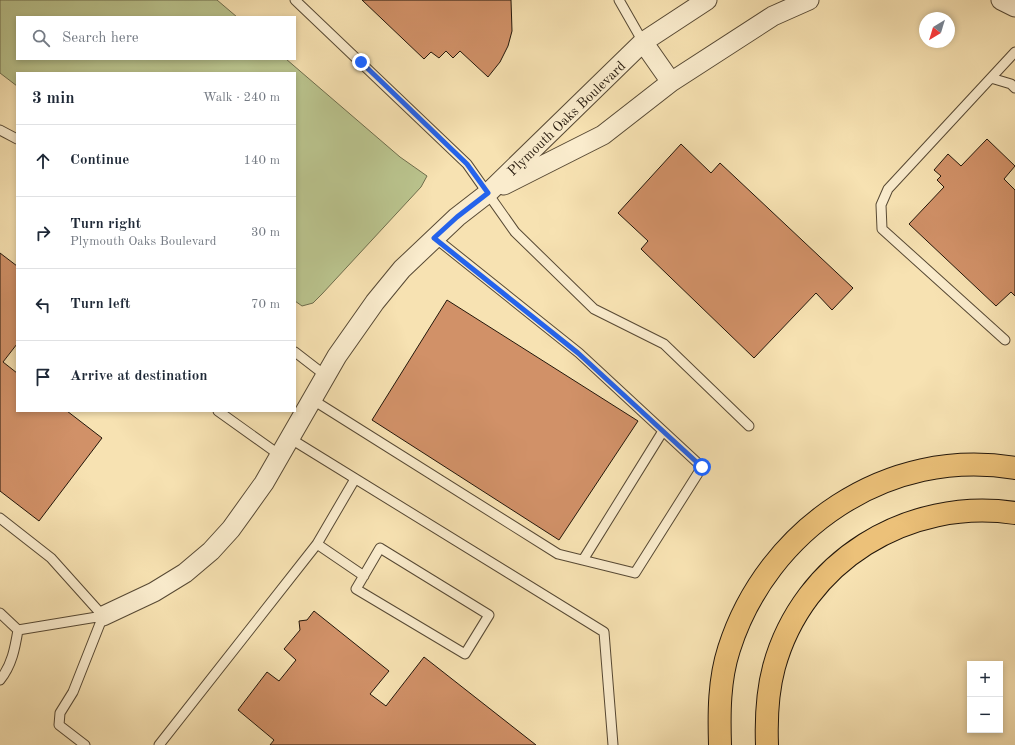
<!DOCTYPE html>
<meta charset="utf-8">
<style>
:root{--surface:#fff;--page:#f6f6f7;--text:#1f2937;--muted:#747a83;--line:#e0e1e3}
body{margin:0;font-family:"Old Standard TT",serif;background:var(--page);color:var(--text)}
.controls{position:absolute;right:12px;bottom:12px;display:grid;overflow:hidden;border-radius:0px;box-shadow:0 2px 6px #0003}
.controls button{width:36px;height:36px;display:grid;place-items:center;padding:0;border:0;border-bottom:1px solid var(--line);background:var(--surface);color:var(--text);font:20px sans-serif}
.compass{position:absolute;left:919px;top:12px;width:36px;height:36px;border-radius:50%;background:var(--surface);box-shadow:0 2px 6px #0003;rotate:218deg}
.stop{position:absolute;width:12px;height:12px;margin:-9px;border:3px solid #2563eb;border-radius:50%;background:#fff}
.stop.end{background:#2563eb;border-color:#fff;box-shadow:0 1px 4px #0008}
.list{margin:0;padding:0;list-style:none}
h2{display:flex;justify-content:space-between;align-items:center;height:52px;margin:0;padding:0 16px;font-size:17px}
h2 small{font-size:13px;font-weight:400;color:var(--muted)}
.list li{display:grid;grid-template-columns:26px 1fr auto;gap:12px;align-items:center;box-sizing:border-box;height:72px;padding:0 16px;border-top:1px solid var(--line)}
.list b{display:block;font-size:15px;white-space:nowrap}
.list p{margin:0;font-size:13px;white-space:nowrap;color:var(--muted)}
.list em{font-size:13px;font-style:normal;color:var(--muted)}
.icon{flex:none;width:22px;height:22px;fill:none;stroke:currentColor;stroke-width:2;stroke-linecap:round;stroke-linejoin:round}
.map{position:relative;flex:none;width:1015px;height:745px;overflow:hidden}
.search{position:absolute;background:var(--surface);box-shadow:0 2px 6px #0003;left:16px;top:16px;width:280px;height:44px;display:flex;align-items:center;gap:10px;box-sizing:border-box;padding:0 14px;border-radius:0px;color:var(--muted);font-size:15px}
.panel{position:absolute;background:var(--surface);box-shadow:0 2px 6px #0003;left:16px;top:72px;width:280px;height:340px;border-radius:0px}
.map>svg:first-child{display:block}
.green{fill:#bac48e;stroke:#6e6d4c}
.building{fill:#d19168;stroke:#22160a}
.lines{fill:none;stroke-linecap:round;stroke-linejoin:round}
.service-casing{stroke:#574934;stroke-width:11}
.minor-casing{stroke:#574934;stroke-width:21}
.motorway-casing{stroke:#22160a;stroke-width:24}
.service{stroke:#faeccd;stroke-width:9}
.minor{stroke:#faeccd;stroke-width:19}
.motorway{stroke:#ecc179;stroke-width:22}
.route{stroke:#2563eb;stroke-width:5}
.labels{text-anchor:middle;stroke-width:3.5;stroke-linejoin:round;paint-order:stroke}
.street-label{font-size:14px;fill:#22160a;stroke:#faeccd}
</style>
<div class="map">
<svg width="1015" height="745" viewBox="0 0 1015 745">
<rect width="100%" height="100%" fill="#f7e2b2"/>
<filter id="stains"><feTurbulence type="fractalNoise" baseFrequency=".005" numOctaves="4"/><feColorMatrix values="0 0 0 0 .2 0 0 0 0 .09 0 0 0 0 .02 0 0 0 .5 -.17"/></filter>
<radialGradient id="worn" r=".72"><stop offset=".6" stop-color="#630" stop-opacity="0"/><stop offset="1" stop-color="#630" stop-opacity=".3"/></radialGradient>
<path class="green" d="M 0,0 L 217,0 L 237,17 L 17,17 L 17,59 L 286,59 L 400,157 L 427,176 L 421,187 L 322,294 L 313,303 L 302,306 L 295,301 L 295,73 L 17,73 L 17,86 L 0,73 Z"/>
<path class="building" d="M 362,0 L 511,0 L 512,31 L 508,46 L 500,62 L 488,77 L 460,51 L 453,58 L 446,51 L 439,58 L 431,52 L 424,59 Z
M 987,139 L 1015,166 L 1004,179 L 1015,190 L 1015,296 L 1011,292 L 996,306 L 909,224 L 944,187 L 937,180 L 941,176 L 934,170 L 948,154 L 961,166 Z
M 681,144 L 711,173 L 720,163 L 853,288 L 832,310 L 816,293 L 754,358 L 641,249 L 648,241 L 618,213 Z
M 0,253 L 17,266 L 17,344 L 3,362 L 17,373 L 17,411 L 67,411 L 102,438 L 39,521 L 0,491 Z
M 447,300 L 638,421 L 559,540 L 372,420 Z
M 314,611 L 389,671 L 370,694 L 386,706 L 424,657 L 536,745 L 270,745 L 274,740 L 238,710 L 267,672 L 279,681 L 296,660 L 284,649 L 300,630 L 299,621 L 307,620 Z"/>
<g class="lines">
<defs>
<path id="service" d="M 295,0 L 467,164 L 515,232 L 594,309 L 664,344 L 749,426
M 619,0 L 643,42
M 991,78 L 1011,84 L 1015,88
M 0,130 L 17,139
M 1005,340 L 882,229 L 881,205 L 888,189 L 1015,52
M 295,352 L 326,376
M 313,400 L 558,554 L 635,573 L 702,467 L 579,353 L 434,237
M 218,411 L 281,456
M 291,439 L 604,632 L 613,745
M 0,518 L 51,558 L 103,616
M 317,544 L 364,576
M 380,548 L 489,615 L 465,654 L 356,589 Z
M 583,560 L 663,431
M 0,613 L 18,630 L 103,616
M 0,680 C 12,665 15,648 18,630
M 85,745 L 59,725 L 60,713 L 73,692 L 103,616
M 159,745 L 317,544 L 355,479"/>
<path id="minor" d="M 1001,0 L 1015,7
M 643,42 L 671,82
M 504,185 L 603,135 L 671,82 L 773,16 L 809,0
M 103,616 L 154,592 L 185,573 L 211,551 L 231,529 L 264,483 L 337,356 L 375,302 L 402,269 L 457,217 L 488,193 L 643,42 L 707,0"/>
<path id="motorway" d="M 720,745 C 719,713 719,680 729,649 C 767,529 888,446 1015,468
M 767,745 C 766,718 767,693 774,667 C 803,561 908,497 1015,513"/>
</defs>
<use href="#service" class="service-casing"/>
<use href="#minor" class="minor-casing"/>
<use href="#motorway" class="motorway-casing"/>
<use href="#service" class="service"/>
<use href="#minor" class="minor"/>
<use href="#motorway" class="motorway"/>
</g>
<g class="lines">
<path class="route" d="M 361,62 L 467,164 L 488,193 L 457,217 L 434,238 L 578,353 L 702,467"/>
</g>
<g class="labels">
<g class="street-label">
<text transform="translate(566 118) rotate(-44)" y="5">Plymouth Oaks Boulevard</text>
</g>
</g>
<rect width="100%" height="100%" filter="url(#stains)"/>
<rect width="100%" height="100%" fill="url(#worn)"/>
</svg>
<div class="controls">
<button>+</button>
<button>−</button>
</div>
<svg class="compass" viewBox="-18 -18 36 36"><path d="M0-13l5 13h-10z" fill="#e53935"/><path d="M0 13l5-13h-10z" fill="#747a83"/></svg>
<div class="stop" style="left:702px;top:467px"></div>
<div class="stop end" style="left:361px;top:62px"></div>
<div class="search"><svg class="icon" aria-label="search" viewBox="0 0 24 24"><circle cx="10" cy="10" r="6"/><path d="M15 15l6 6"/></svg>Search here</div>
<section class="panel">
<h2>3 min<small>Walk · 240 m</small></h2>
<ul class="list">
<li><svg class="icon" aria-label="ahead" viewBox="0 0 24 24"><path d="M12 20V5M6 11l6-6 6 6"/></svg><div><b>Continue</b></div><em>140 m</em></li>
<li><svg class="icon" aria-label="right" viewBox="0 0 24 24"><path d="M7 20v-9h11M14 6l5 5-5 5"/></svg><div><b>Turn right</b><p>Plymouth Oaks Boulevard</p></div><em>30 m</em></li>
<li><svg class="icon" aria-label="left" viewBox="0 0 24 24"><path d="M17 20v-9H6M10 6l-5 5 5 5"/></svg><div><b>Turn left</b></div><em>70 m</em></li>
<li><svg class="icon" aria-label="arrive" viewBox="0 0 24 24"><path d="M6 21V4h12l-3 4 3 4H6"/></svg><div><b>Arrive at destination</b></div></li>
</ul>
</section>
</div>
